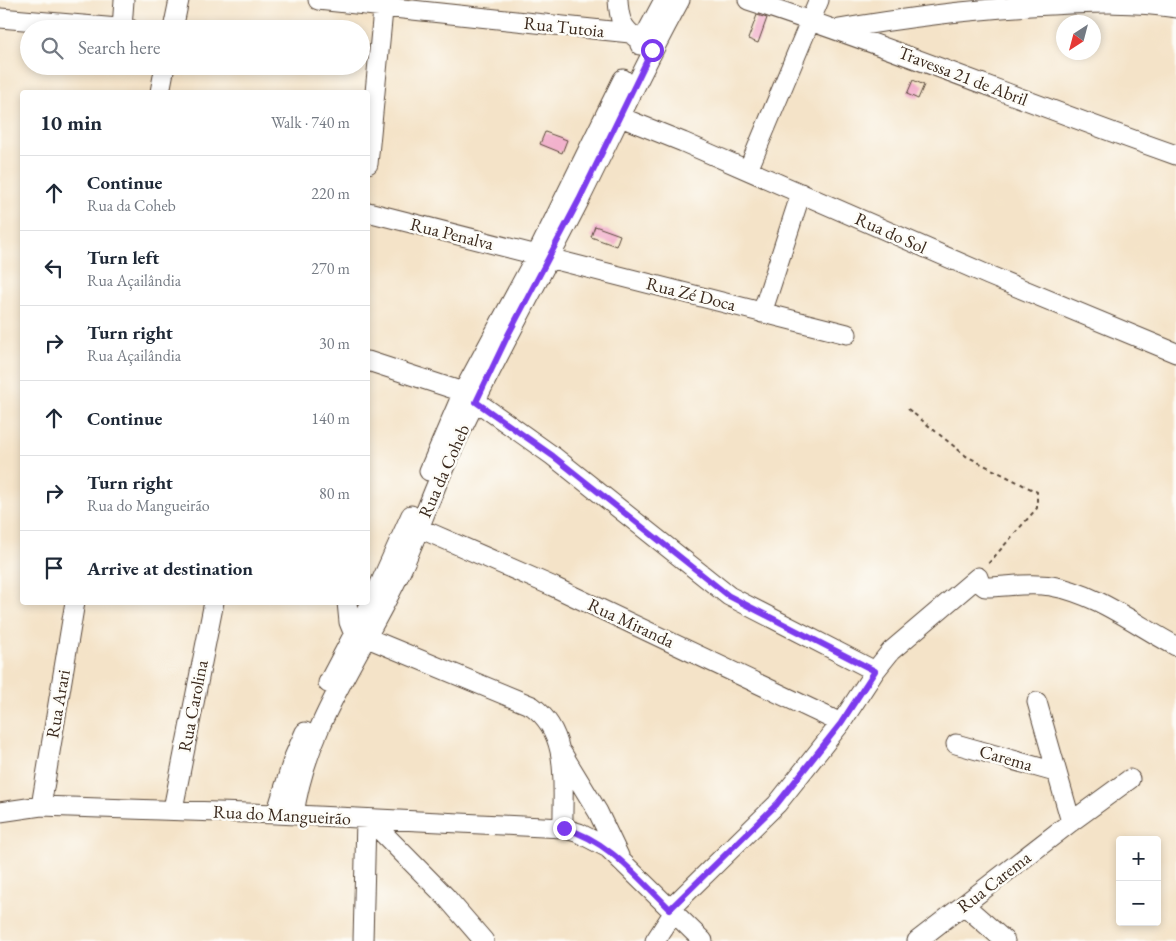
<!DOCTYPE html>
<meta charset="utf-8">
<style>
:root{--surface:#fff;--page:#f6f6f7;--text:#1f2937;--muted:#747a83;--line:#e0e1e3}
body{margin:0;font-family:"EB Garamond",serif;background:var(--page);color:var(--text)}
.controls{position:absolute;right:15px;bottom:15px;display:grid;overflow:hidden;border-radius:5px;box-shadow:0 2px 8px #0003}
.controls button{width:45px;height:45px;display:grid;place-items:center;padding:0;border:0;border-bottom:1px solid var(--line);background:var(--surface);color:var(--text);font:25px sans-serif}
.compass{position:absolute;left:1056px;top:15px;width:45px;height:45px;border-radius:50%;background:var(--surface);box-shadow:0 2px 8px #0003;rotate:216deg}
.stop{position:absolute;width:15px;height:15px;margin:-11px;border:4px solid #7c3aed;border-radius:50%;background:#fff}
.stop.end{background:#7c3aed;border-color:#fff;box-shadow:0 1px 5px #0008}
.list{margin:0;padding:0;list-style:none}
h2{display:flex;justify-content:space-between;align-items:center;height:65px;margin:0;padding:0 20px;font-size:21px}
h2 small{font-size:16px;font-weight:400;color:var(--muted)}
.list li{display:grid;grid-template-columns:32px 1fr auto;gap:15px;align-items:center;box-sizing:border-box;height:75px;padding:0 20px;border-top:1px solid var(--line)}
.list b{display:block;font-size:19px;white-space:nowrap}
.list p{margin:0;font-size:16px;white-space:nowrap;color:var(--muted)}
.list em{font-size:16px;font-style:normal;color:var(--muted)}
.icon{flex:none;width:28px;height:28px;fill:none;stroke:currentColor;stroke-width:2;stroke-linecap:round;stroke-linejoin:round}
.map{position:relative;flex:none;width:1176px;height:941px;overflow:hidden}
.search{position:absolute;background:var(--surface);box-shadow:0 2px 8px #0003;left:20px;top:20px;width:350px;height:55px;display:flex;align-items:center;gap:12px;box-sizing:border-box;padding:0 18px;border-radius:28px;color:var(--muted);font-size:19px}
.panel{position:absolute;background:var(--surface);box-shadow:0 2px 8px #0003;left:20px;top:90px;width:350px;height:515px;border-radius:5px}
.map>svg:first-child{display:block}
.building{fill:#f1a8c7}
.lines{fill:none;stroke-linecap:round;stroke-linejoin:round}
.minor-casing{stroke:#574638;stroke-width:21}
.path{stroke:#574638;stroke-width:2;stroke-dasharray:4 4;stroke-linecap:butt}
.minor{stroke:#fff;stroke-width:19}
.route{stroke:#7c3aed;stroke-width:6}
.labels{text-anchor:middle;stroke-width:5;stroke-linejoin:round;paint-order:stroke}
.street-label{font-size:18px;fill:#3b2a1e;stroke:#fdfcf7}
</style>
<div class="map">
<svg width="1176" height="941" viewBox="0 0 1176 941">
<rect width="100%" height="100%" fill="#fdfcf7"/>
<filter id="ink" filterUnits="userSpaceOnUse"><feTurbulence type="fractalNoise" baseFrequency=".02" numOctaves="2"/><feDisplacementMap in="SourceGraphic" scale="10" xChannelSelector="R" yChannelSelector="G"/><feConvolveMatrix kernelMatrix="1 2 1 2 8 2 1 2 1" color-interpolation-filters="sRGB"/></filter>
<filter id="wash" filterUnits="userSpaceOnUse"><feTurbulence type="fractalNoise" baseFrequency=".0096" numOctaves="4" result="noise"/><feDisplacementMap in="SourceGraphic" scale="20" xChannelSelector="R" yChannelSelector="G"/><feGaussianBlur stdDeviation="1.12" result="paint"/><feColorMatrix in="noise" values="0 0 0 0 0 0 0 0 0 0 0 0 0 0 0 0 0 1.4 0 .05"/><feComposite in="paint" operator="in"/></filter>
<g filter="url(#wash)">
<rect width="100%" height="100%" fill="#f4e3c8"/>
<g id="blocks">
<path class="building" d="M 757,15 L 767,18 L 758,43 L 748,39 Z
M 913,80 L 924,85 L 918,99 L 907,94 Z
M 545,132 L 567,140 L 562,153 L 540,144 Z
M 595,226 L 620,235 L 616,246 L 591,237 Z"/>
</g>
</g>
<g filter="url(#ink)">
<use href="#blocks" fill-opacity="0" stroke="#574638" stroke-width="1"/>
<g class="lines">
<defs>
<path id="minor" d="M 318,0 L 630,33
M 618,0 C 619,17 621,27 635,37
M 748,0 C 893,47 1033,105 1176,155
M 0,18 L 130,29
M 122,28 L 124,0
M 173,29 L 179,0
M 839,29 C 909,17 980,8 1051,5 C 1093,3 1134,1 1176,8
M 640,45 L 664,0
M 160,92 L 165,66
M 608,112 L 683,142 L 988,275 L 1176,353
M 368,164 L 384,0
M 748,170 L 819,0
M 368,212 L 847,334
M 762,313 L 801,193
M 368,361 L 463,392 L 553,456 L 729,596 L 875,671 L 841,723 L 777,804 L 670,909
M 429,471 L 463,392 L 536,256 L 623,79
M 419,528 L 552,586 L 841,723
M 347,602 L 349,622 L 353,632 L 532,706 C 571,734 562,785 563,828 L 579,833 L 608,848 L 703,941
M 875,671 L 891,651 L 978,577 L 980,583 L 985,587 C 1007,587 1029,582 1051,586 C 1096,593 1136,625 1176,646
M 328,683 L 379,586 L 411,515
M 1037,702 L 1071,822
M 956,744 L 1055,772
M 562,753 L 598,812 L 619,856
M 41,806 L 75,602
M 173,809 L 214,602
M 0,812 L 41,806 L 276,814 L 563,828
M 276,814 L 294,757 L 305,732
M 294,815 C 306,725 364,651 401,571 C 415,541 426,509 439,479 C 481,384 531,295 578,203 C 612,135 643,67 680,0
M 370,820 L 446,897 L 484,941
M 964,905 L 1005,941
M 363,941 L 366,819
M 655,941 L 674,912
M 917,941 L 1071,822 L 1130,779"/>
</defs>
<use href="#minor" class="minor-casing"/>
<path class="path" d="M 908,409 L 966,456 L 1037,492 L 1037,508 L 988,564"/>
<use href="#minor" class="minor"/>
</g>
</g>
<g class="lines" filter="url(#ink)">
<path class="route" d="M 564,828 C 609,841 637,877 670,909 L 777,804 L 841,723 L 875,671 L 729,596 L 553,456 L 476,402 L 508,335 L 579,200 L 652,50"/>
</g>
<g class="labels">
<g class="street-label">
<text transform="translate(564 27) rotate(6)" y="6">Rua Tutoia</text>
<text transform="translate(963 76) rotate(21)" y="6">Travessa 21 de Abril</text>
<text transform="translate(891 233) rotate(24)" y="6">Rua do Sol</text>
<text transform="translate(452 234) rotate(14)" y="6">Rua Penalva</text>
<text transform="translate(691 294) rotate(14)" y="6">Rua Zé Doca</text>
<text transform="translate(444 471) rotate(-66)" y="6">Rua da Coheb</text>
<text transform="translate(631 623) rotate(25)" y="6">Rua Miranda</text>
<text transform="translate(58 704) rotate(-80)" y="6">Rua Arari</text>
<text transform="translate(193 706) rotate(-79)" y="6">Rua Carolina</text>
<text transform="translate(1006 758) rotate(16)" y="6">Carema</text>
<text transform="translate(282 815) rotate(3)" y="6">Rua do Mangueirão</text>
<text transform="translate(994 882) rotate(-38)" y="6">Rua Carema</text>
</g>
</g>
</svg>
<div class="controls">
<button>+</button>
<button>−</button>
</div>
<svg class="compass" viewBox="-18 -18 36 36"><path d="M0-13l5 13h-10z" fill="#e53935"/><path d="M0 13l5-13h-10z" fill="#747a83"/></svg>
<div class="stop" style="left:652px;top:50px"></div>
<div class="stop end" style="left:564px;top:828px"></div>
<div class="search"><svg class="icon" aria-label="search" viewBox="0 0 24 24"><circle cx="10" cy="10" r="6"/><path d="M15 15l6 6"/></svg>Search here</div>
<section class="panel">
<h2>10 min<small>Walk · 740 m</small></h2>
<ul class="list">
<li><svg class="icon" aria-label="ahead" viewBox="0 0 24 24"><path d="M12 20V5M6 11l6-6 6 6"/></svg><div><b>Continue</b><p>Rua da Coheb</p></div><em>220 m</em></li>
<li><svg class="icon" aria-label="left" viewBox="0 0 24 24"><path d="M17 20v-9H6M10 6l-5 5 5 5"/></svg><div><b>Turn left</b><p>Rua Açailândia</p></div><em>270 m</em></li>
<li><svg class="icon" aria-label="right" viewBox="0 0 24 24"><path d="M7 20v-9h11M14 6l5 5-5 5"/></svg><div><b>Turn right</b><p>Rua Açailândia</p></div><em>30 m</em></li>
<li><svg class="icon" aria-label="ahead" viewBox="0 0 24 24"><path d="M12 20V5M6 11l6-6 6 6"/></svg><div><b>Continue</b></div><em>140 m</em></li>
<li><svg class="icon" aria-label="right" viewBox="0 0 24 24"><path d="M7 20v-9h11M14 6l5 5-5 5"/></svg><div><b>Turn right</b><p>Rua do Mangueirão</p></div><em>80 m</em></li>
<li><svg class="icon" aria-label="arrive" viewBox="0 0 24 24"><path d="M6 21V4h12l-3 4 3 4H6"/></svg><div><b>Arrive at destination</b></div></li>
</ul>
</section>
</div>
